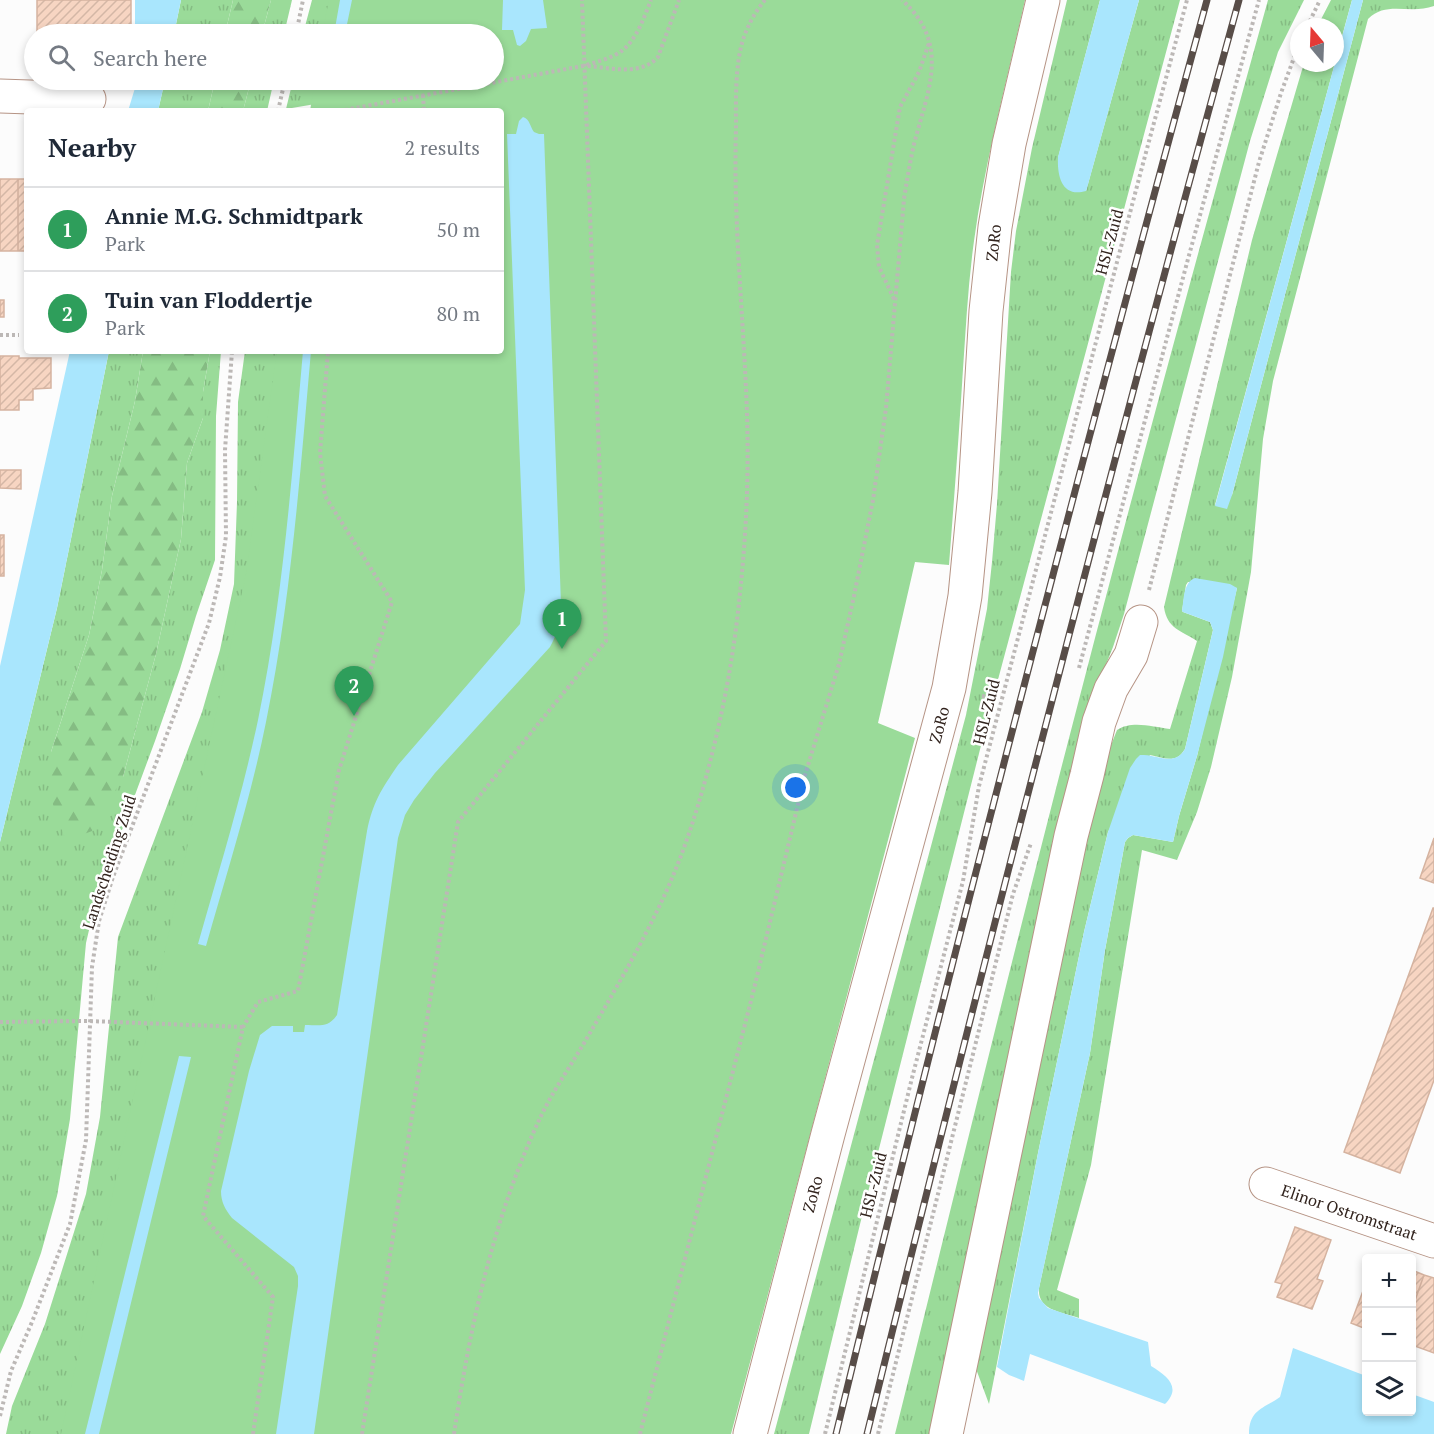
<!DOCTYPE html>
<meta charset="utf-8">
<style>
:root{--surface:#fff;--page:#f6f6f7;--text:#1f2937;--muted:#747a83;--line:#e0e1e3;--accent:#377eb2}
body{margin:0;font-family:"PT Serif",serif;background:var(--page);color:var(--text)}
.controls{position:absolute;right:18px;bottom:18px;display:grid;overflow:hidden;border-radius:6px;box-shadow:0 3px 9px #0003}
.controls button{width:54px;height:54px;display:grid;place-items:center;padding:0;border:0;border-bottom:2px solid var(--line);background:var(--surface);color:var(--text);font:30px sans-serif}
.compass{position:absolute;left:1290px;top:18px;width:54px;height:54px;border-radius:50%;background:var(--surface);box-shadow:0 3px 9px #0003;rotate:341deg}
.you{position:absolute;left:796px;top:788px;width:21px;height:21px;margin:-15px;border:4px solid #fff;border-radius:50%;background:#1a73e8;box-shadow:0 0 0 9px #1a73e833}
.badge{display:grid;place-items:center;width:39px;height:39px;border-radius:50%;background:var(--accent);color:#fff;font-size:20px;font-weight:700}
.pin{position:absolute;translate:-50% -50px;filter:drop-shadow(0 2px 3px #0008)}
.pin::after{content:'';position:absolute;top:32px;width:21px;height:18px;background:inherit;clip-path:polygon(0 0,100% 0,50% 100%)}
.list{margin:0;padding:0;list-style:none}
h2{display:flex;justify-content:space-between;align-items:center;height:78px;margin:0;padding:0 24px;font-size:26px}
h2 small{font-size:20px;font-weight:400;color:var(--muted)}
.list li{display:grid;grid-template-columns:39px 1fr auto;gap:18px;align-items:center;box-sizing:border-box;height:84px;padding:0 24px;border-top:2px solid var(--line)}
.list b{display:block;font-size:22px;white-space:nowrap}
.list p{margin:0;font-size:20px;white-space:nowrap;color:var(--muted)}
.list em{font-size:20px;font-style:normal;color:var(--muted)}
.icon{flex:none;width:33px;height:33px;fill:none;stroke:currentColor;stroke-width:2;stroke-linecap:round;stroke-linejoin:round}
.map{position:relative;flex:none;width:1434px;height:1434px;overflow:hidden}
.search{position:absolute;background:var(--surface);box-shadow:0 3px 9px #0003;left:24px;top:24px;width:480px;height:66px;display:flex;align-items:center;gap:15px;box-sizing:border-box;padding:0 21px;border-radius:33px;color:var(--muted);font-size:22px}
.panel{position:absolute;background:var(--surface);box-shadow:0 3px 9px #0003;left:24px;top:108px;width:480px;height:246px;border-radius:6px}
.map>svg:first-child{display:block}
.grass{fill:url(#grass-tufts)}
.forest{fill:url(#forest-firs)}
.park{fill:#9adb99}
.water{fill:#a9e6fd}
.building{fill:url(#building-hatch);stroke:#d5b3a0;stroke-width:1.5}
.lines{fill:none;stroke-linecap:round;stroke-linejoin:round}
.minor-casing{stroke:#b69485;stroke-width:35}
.path{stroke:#bcb8b6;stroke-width:4;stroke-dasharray:3 3;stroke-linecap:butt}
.minor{stroke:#fff;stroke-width:33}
.rail-casing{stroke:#584d48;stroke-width:7}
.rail{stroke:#fff;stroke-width:4.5;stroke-dasharray:14;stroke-linecap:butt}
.labels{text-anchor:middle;stroke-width:5;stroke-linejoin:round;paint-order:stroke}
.street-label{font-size:16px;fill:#32241e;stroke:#fff}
</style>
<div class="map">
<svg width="1434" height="1434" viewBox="0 0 1434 1434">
<defs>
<pattern id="grass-tufts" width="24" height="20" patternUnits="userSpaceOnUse" patternTransform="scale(1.5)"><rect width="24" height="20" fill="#9adb99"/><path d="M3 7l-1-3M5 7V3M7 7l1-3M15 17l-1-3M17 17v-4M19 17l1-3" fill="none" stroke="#85bc83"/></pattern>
<pattern id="forest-firs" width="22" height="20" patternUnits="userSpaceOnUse" patternTransform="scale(1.5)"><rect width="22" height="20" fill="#9adb99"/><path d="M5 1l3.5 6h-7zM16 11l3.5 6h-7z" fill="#85bc83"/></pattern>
<pattern id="building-hatch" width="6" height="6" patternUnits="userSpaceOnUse" patternTransform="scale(1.5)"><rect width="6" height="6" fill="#f7d5c2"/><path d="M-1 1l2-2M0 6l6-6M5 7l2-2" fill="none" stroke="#d4b7a6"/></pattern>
</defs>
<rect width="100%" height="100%" fill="#fcfcfc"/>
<path class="grass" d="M 181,0 L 233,0 L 225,34 L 174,34 Z
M 271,0 L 292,0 L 284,34 L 262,34 Z
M 312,0 L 340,0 L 334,34 L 303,34 Z
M 1067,0 L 1100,0 L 1058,158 L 1058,166 L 1086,191 L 1139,0 L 1180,0 L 992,702 L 862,1216 L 809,1434 L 774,1434 L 966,715 L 987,609 L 992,562 L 997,504 L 1011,272 L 1016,231 L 1032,148 Z
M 1268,0 L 1304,0 L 1278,52 L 1250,141 L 1124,614 L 1113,647 L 1097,687 L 937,1434 L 895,1434 C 950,1212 1004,991 1061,769 C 1127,512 1197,256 1268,0 Z
M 1331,0 L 1352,0 L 1335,62 L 1335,27 L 1317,27 Z
M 1363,0 L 1434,0 L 1434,6 C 1409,15 1387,0 1368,19 L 1273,381 L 1263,439 L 1251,572 L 1232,677 L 1211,767 L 1197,812 L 1177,860 L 1142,850 L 1091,1165 L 1057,1290 L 1079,1299 L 1079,1318 C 1063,1312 1037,1311 1039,1288 L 1090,1053 L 1105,950 L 1125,842 L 1128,838 L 1133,835 L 1173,842 L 1179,816 L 1197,756 L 1237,588 L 1188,582 L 1186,585 L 1182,611 L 1183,612 L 1210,622 L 1213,630 L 1185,749 C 1176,764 1165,758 1150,755 L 1108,832 L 1084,932 L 1038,1153 L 989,1404 L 972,1358 L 1098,778 L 1117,730 C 1132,720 1153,727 1170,729 L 1197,641 C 1181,630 1167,629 1164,607 L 1252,240 L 1304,63 L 1335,63 L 1215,505 L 1232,495 Z
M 165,80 L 215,80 L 208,111 L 158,111 Z
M 251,80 L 274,80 L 267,111 L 243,111 Z
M 293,80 L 339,80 L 339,100 L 286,109 Z
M 109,351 L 143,351 L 135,401 L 112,496 L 102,570 L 89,635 L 51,752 L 123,777 L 156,654 L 181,539 L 187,463 L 203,418 L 203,392 L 210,351 L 221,351 L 216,416 L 215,560 L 196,616 L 180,669 L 155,741 L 96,900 L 86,943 L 70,1119 L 57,1196 L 41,1253 L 22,1306 L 0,1354 L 0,842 L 57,608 Z
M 245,351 L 303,351 L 99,1434 L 6,1434 L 12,1406 L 45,1324 L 86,1194 L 100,1117 L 118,937 L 202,712 L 220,650 L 234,584 L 237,502 L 238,402 Z"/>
<path class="forest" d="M 233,0 L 271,0 L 262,34 L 225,34 Z
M 215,80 L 251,80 L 243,111 L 208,111 Z
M 143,351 L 210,351 L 203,392 L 203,418 L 187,463 L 181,539 L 156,654 L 123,777 L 92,831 L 66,841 L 50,796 L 51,752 L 89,635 L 102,570 L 112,496 L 135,401 Z"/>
<path class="park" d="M 329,0 L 1025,0 C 1007,81 985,160 974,241 C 968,284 966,327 963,369 C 959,434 954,500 949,565 L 915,562 L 878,723 L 915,738 L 731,1434 L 61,1434 L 246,574 L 277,351 L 501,351 L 501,111 L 310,111 L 315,80 L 494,80 L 494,34 L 322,34 Z"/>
<path class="water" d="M 135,0 L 181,0 L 174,34 L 135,34 Z
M 340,0 L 352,0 L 345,34 L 334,34 Z
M 503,0 L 543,0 L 547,28 L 531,29 L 526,41 L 520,46 L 517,45 L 513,30 L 502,30 Z
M 1100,0 L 1139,0 L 1087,188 L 1086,191 C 1062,198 1057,176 1058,157 Z
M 1352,0 L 1363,0 L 1232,495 L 1227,509 L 1215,506 Z
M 135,80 L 165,80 L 158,111 L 128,111 L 135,88 Z
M 523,117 C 530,119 530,127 534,132 L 539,134 L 544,134 L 561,604 C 560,620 558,633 550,647 L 435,773 L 414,800 L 405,815 L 398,838 L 314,1434 L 276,1434 L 298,1286 L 298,1276 L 294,1267 L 232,1218 C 225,1209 221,1202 221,1191 L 249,1071 L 260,1035 L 272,1026 L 293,1026 L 293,1032 L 304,1032 L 305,1025 C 320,1025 328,1028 337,1015 L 367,831 C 373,802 381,790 398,765 L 520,624 L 525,590 L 507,134 L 516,134 L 519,121 Z
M 70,351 L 109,351 L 57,608 L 0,842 L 0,666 Z
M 303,351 L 311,351 C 300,475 291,599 266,722 C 251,797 227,872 206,946 L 198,944 C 219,870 242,796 258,720 C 283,599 292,475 303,351 Z
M 1195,578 L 1230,584 L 1237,588 L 1223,657 L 1197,756 L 1179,816 L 1173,842 L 1133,835 L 1128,838 L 1125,842 L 1105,950 L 1090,1053 L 1038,1293 L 1039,1298 L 1048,1308 L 1148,1342 L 1151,1366 C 1167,1376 1182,1387 1165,1404 L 1030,1354 L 1024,1381 L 1009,1375 L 997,1367 L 1038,1153 L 1084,932 L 1108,832 L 1130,768 L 1136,759 L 1140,755 L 1144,755 C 1160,756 1175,766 1185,749 L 1213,630 L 1210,622 L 1183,612 L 1182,611 C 1184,599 1183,583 1195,578 Z
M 179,1056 L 191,1057 L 99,1434 L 85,1434 Z
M 1293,1348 L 1366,1376 L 1366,1412 L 1412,1412 L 1412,1394 L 1434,1402 L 1434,1434 L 1249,1434 C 1249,1410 1263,1409 1280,1397 Z"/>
<path class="building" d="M 37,0 L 131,0 L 131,34 L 37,34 Z
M 0,179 L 18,179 L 18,251 L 0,251 Z
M 18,179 L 27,179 L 27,251 L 18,251 Z
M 0,300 L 4,300 L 4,317 L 0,317 Z
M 0,356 L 19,356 L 19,358 L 51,358 L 51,388 L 33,389 L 33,400 L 19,400 L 19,410 L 0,410 Z
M 0,470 L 21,470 L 21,489 L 0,488 Z
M 0,535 L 4,535 L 4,576 L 0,576 Z
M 1434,838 L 1434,883 L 1420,878 Z
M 1433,908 L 1434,908 L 1434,1080 L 1400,1173 L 1344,1152 Z
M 1295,1227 L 1331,1240 L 1317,1279 L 1323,1281 L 1312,1309 L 1277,1297 L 1282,1284 L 1275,1282 Z
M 1412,1270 L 1424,1275 L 1412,1309 Z
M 1424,1275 L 1434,1278 L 1434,1353 L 1412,1345 L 1412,1309 Z
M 1363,1291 L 1366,1293 L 1366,1329 L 1351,1323 Z"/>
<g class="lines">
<defs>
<g id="minor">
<path d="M 0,96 L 89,99"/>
<path id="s1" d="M 1266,1184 L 1434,1241"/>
<path id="s2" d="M 750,1434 L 828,1134 L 949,688 L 965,596 L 975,492 L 986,311 L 995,227 L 1009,144 L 1043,0"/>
<path d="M 946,1434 L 1071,836 L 1087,775 L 1099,722 L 1111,689 L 1131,655 L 1141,622"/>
</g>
</defs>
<use href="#minor" class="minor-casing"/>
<path class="path" d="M 1307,27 L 1320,0
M 296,34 L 303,0
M 588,66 C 611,68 641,76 658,57 L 679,0
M 423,95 L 424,111
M 278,111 L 285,80
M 339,111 L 583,66 C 596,62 613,58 623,50 C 638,37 644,17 651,0
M 894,299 L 879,267 L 877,245 L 900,107 L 919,72 L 929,43
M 0,335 L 19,335
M 1149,590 L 1259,162 L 1281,93 L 1299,44
M 1079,668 L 1188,259 L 1259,0
M 982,696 L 993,698
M 0,1022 L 89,1021 L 243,1027
M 0,1416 L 11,1371 L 32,1322 L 70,1224 L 86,1140 L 92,967 L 99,921 L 113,877 L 209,623 L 220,577 L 226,536 L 225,450 L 232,351
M 253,1434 L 273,1297 L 203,1216 L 243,1027 L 258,1002 L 298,991 L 339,770 L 392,602 L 325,496 L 320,453 L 328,351
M 362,1434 L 458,822 L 606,641 L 582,0
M 454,1434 C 470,1326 494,1215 541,1116 C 554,1089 572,1064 587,1038 C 611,997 635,956 656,913 C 682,861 699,807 713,750 C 725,701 734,652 739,602 C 746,540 749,477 747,415 C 744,319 733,225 736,129 C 736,102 735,73 741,47 C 745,30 754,13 765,0
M 640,1434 L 753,993 L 805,775 L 839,664 L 854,596 L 873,500 L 886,408 L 904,199 C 907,180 910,162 914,144 C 928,90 951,44 902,0
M 825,1434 L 912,1078 L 963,881 L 979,786 L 1141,171 L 1187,0
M 878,1434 L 1013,894 L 1031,843"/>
<use href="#minor" class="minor"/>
<defs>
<path id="rail" d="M 836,1434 C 952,954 1077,476 1207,0
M 867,1434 C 985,954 1108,476 1239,0"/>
</defs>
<use href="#rail" class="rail-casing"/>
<use href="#rail" class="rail"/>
</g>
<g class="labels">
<g class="street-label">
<text transform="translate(1109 242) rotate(-75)" y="6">HSL-Zuid</text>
<text dy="6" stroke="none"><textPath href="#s2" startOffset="1220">ZoRo</textPath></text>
<text transform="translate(986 712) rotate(-76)" y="6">HSL-Zuid</text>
<text dy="6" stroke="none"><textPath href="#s2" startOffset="734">ZoRo</textPath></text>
<text transform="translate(109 862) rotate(-72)" y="6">Landscheiding Zuid</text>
<text transform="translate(873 1185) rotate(-76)" y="6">HSL-Zuid</text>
<text dy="6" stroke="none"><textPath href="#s2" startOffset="248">ZoRo</textPath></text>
<text dy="6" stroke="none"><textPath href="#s1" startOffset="88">Elinor Ostromstraat</textPath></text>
</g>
</g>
</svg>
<div class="controls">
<button>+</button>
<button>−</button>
<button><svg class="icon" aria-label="layers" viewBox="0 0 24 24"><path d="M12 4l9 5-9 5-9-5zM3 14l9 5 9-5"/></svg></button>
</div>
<svg class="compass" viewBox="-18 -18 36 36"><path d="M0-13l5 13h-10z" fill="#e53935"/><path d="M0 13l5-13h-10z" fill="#747a83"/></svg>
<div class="you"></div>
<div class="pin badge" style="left:562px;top:649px;background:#2e9e5b">1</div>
<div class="pin badge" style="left:354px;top:716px;background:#2e9e5b">2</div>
<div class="search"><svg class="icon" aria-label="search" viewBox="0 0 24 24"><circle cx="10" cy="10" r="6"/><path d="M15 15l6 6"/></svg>Search here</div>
<section class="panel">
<h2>Nearby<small>2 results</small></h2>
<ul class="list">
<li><span class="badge" style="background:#2e9e5b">1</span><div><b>Annie M.G. Schmidtpark</b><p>Park</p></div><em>50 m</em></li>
<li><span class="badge" style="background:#2e9e5b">2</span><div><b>Tuin van Floddertje</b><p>Park</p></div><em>80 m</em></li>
</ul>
</section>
</div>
